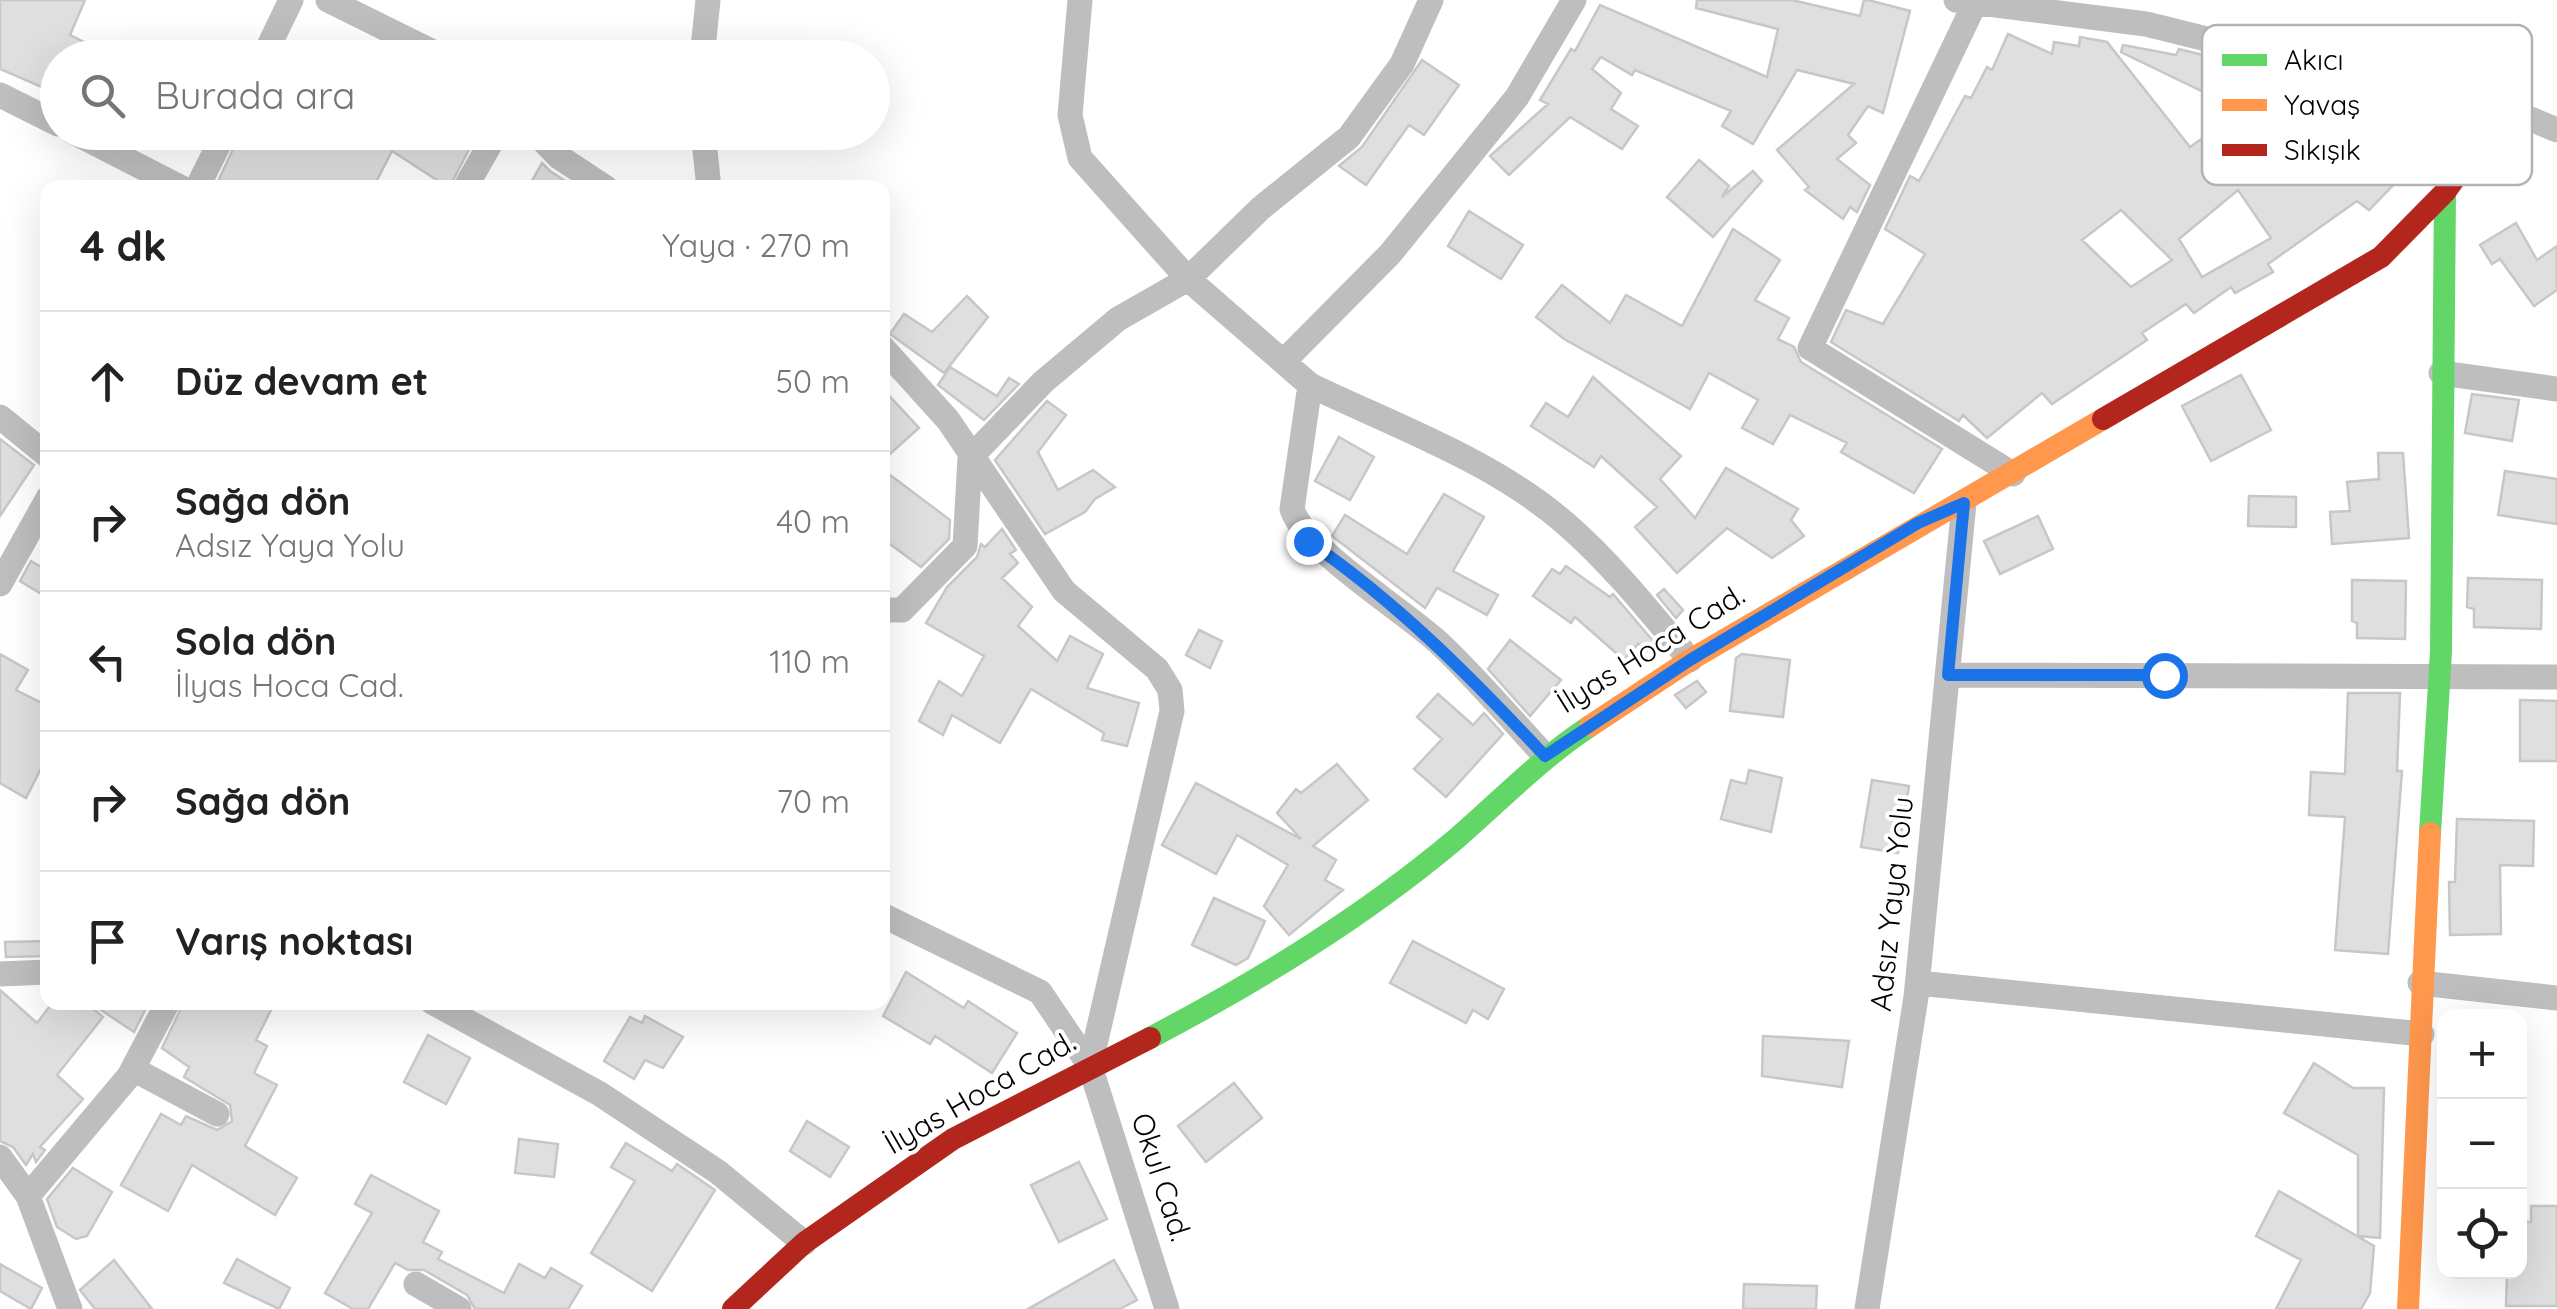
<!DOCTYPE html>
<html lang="tr">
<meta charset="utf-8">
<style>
:root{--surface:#fff;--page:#f2f2f2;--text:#222;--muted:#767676;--line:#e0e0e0}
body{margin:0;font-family:Quicksand,sans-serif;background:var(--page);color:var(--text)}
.controls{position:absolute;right:30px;bottom:30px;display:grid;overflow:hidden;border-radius:20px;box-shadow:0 10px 40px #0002}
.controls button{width:90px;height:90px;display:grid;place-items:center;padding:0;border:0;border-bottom:2px solid var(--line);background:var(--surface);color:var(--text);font:50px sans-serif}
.stop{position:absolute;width:30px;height:30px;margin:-22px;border:8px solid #1a73e8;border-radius:50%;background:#fff}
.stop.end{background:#1a73e8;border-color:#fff;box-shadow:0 2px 10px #0008}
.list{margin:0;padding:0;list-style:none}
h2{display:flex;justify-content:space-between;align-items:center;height:130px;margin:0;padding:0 40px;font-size:42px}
h2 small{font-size:32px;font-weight:400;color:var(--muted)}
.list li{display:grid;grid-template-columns:65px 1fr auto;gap:30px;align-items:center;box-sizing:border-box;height:140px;padding:0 40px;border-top:2px solid var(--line)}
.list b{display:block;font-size:38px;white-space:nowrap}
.list p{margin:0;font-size:32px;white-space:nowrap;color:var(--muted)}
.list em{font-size:32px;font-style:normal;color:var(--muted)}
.icon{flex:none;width:55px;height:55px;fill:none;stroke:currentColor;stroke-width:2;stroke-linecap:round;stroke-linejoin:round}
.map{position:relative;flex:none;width:2557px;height:1309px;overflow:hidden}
.search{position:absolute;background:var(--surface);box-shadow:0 10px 40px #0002;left:40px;top:40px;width:850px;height:110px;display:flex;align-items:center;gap:25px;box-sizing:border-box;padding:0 35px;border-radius:55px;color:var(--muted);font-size:38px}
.panel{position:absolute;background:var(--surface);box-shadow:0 10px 40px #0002;left:40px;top:180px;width:850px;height:830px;border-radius:20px}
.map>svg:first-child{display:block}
.building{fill:#dfdfdf;stroke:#c7c7c7;stroke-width:2.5;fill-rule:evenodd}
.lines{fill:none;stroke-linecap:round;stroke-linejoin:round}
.street{stroke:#bebebe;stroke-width:25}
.fast{stroke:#63d668;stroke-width:22}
.slow{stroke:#ff974d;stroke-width:22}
.jam{stroke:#b3261e;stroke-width:22}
.route{stroke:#1a73e8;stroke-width:12}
.labels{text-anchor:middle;stroke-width:8;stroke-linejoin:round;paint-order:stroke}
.street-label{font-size:30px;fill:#000;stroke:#fff}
.key{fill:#fff;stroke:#b2b2b2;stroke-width:2.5}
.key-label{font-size:28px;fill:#000}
</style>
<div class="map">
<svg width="2557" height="1309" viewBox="0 0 2557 1309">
<rect width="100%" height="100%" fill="#fff"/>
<path class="building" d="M 0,0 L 85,0 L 70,35 L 117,58 L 58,58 L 58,94 L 0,69 Z
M 1697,0 L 1792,0 L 1860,16 L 1864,0 L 1868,0 L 1910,11 L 1883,113 L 1868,106 L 1848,135 L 1856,143 L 1837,159 L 1870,185 L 1857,212 L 1850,207 L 1843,219 L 1805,190 L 1809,187 L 1777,150 L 1854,84 L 1797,70 L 1753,144 L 1722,126 L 1731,111 L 1635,70 L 1632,75 L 1601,57 L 1592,69 L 1621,93 L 1611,109 L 1638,126 L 1622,149 L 1570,117 L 1509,175 L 1490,156 L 1548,104 L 1540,100 L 1571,49 L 1575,51 L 1600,5 L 1767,77 L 1778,29 L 1696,8 Z
M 2008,34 L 2052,54 L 2054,42 L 2079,46 L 2080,37 L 2107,42 L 2190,147 L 2247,107 L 2270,118 L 2295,78 L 2322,84 L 2305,158 L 2361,94 L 2418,108 L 2422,118 L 2413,125 L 2426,140 L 2398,165 L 2405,173 L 2369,210 L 2357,201 L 2268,264 L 2273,272 L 2235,293 L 2231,287 L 2194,313 L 2186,304 L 2142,333 L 2147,340 L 2052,404 L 2042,393 L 1987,438 L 1963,415 L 1959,421 L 1831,342 L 1846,310 L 1883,324 L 1925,254 L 1885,229 L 1910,176 L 1919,181 L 1965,96 L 1971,98 L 1987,67 L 1992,70 ZM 2238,190 L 2271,238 L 2202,277 L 2179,239 ZM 2121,210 L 2172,260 L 2131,287 L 2082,240 Z
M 2123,45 L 2176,55 L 2179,49 L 2246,66 L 2220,100 L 2121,52 Z
M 1422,60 L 1459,85 L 1424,135 L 1409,125 L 1366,185 L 1339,166 L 1362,147 Z
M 241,132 L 478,132 L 449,188 L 392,151 L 373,188 L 215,188 Z
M 1699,160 L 1729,186 L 1722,197 L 1753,171 L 1762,181 L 1713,237 L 1667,197 Z
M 542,163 L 550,171 L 576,188 L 528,188 Z
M 1469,211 L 1523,245 L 1501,279 L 1448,246 Z
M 2516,223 L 2537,260 L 2557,246 L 2557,290 L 2534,306 L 2500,259 L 2492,264 L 2480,245 Z
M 1733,229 L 1780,260 L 1755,300 L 1789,318 L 1778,339 L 1794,347 L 1801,362 L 1942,449 L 1914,493 L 1841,452 L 1847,443 L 1790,415 L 1773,444 L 1742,428 L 1758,400 L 1709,373 L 1690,409 L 1564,339 L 1536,317 L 1562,285 L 1610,323 L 1626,295 L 1682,326 Z
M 967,296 L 988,317 L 944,373 L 890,334 L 904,314 L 932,332 Z
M 950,367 L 997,396 L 1009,378 L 1019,384 L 984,420 L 938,385 Z
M 2241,375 L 2271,430 L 2211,461 L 2182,406 Z
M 1593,377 L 1681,456 L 1660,479 L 1695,518 L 1726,468 L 1798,509 L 1791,520 L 1804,536 L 1772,558 L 1727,528 L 1677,573 L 1635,527 L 1657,507 L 1601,456 L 1594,467 L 1531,426 L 1546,403 L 1568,417 Z
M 882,388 L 919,428 L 882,461 Z
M 2472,394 L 2519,400 L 2512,441 L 2465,433 Z
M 1047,401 L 1066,415 L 1038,452 L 1058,490 L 1093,470 L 1115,487 L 1095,499 L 1085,512 L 1045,534 L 995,460 Z
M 1339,437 L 1374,457 L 1350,500 L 1315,481 Z
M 0,439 L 34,465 L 0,516 Z
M 2378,453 L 2403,453 L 2409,538 L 2332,544 L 2330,512 L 2350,511 L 2347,482 L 2379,479 Z
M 882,469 L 950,520 L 949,539 L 921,567 L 882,538 Z
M 2505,471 L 2557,479 L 2557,524 L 2498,515 Z
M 1444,494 L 1484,517 L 1453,571 L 1498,595 L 1487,615 L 1437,588 L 1425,608 L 1332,536 L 1345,515 L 1407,554 Z
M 2249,496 L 2296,497 L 2296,527 L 2248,526 Z
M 2038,516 L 2053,549 L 2000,574 L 1984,541 Z
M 1002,529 L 1016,550 L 1010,554 L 1018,563 L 1002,578 L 1032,607 L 1018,626 L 1057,661 L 1070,636 L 1103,654 L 1087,688 L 1139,703 L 1127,746 L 1102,740 L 1104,733 L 1031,689 L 1000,743 L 952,715 L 943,735 L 919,721 L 939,681 L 962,696 L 984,656 L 926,623 L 947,587 L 977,557 L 981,544 L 985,547 Z
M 31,561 L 48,571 L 48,598 L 20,581 Z
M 1566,566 L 1610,597 L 1613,594 L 1654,642 L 1647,651 L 1638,644 L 1624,660 L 1575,617 L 1571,623 L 1533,596 L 1552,569 L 1560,574 Z
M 2468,578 L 2542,580 L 2541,629 L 2474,627 L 2474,609 L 2467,607 Z
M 2352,580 L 2406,581 L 2405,639 L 2357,638 L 2357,623 L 2352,621 Z
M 1664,589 L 1683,610 L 1676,618 L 1657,595 Z
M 1199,630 L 1222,641 L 1210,668 L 1186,655 Z
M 1510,640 L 1561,680 L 1530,716 L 1488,669 Z
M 0,654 L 28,670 L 16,690 L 48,706 L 48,755 L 26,798 L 0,783 Z
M 1742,654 L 1790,660 L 1783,717 L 1730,711 L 1736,658 Z
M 1697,681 L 1706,692 L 1686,708 L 1675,695 Z
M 2348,693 L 2400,693 L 2397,771 L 2402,771 L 2388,954 L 2335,950 L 2345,817 L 2309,815 L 2311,772 L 2345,774 Z
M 1438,694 L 1473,725 L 1484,713 L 1503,734 L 1446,797 L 1414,769 L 1442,739 L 1417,717 Z
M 2520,700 L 2557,701 L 2557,761 L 2520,761 Z
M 1337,764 L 1368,800 L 1313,846 L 1336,860 L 1325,880 L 1343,890 L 1289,935 L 1264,906 L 1288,865 L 1237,835 L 1216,874 L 1162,845 L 1196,783 L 1301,839 L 1277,813 L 1296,789 L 1301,793 Z
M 1749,770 L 1782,778 L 1771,832 L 1721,819 L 1731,780 L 1746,784 Z
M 1872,780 L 1909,786 L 1898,853 L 1861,847 Z
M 2457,819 L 2534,821 L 2533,866 L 2500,865 L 2501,934 L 2450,935 L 2449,882 L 2455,882 Z
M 1214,898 L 1265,921 L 1248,958 L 1236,965 L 1192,945 Z
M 48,941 L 48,956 L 6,957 L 5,942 Z
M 1413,941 L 1504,989 L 1488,1019 L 1473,1010 L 1466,1023 L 1390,983 Z
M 906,972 L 964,1008 L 968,1001 L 1017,1033 L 992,1073 L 935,1036 L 930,1044 L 883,1016 Z
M 0,990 L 37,1023 L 53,1002 L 85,1002 L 103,1017 L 57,1075 L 83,1099 L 40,1147 L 45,1150 L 36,1162 L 33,1154 L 26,1165 L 13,1147 L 0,1141 Z
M 89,1002 L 149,1002 L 134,1032 Z
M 184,1002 L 275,1002 L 256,1040 L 267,1046 L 254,1073 L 277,1085 L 245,1146 L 297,1178 L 275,1215 L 192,1165 L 168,1211 L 121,1185 L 161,1114 L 181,1125 L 186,1116 L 217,1130 L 232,1121 L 230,1105 L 184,1077 L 189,1067 L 162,1048 Z
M 645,1016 L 683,1037 L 663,1068 L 645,1060 L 634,1079 L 604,1061 L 630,1017 L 642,1023 Z
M 428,1035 L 470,1058 L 446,1104 L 404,1082 Z
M 1763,1036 L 1849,1041 L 1842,1087 L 1762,1076 Z
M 2314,1063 L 2353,1088 L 2384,1088 L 2380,1238 L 2358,1236 L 2358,1155 L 2284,1113 Z
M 1234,1083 L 1262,1118 L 1206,1162 L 1178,1126 Z
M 807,1121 L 849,1147 L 830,1177 L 790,1151 Z
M 519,1139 L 558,1144 L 554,1177 L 515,1173 Z
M 626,1143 L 672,1171 L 677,1164 L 715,1190 L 652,1291 L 591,1253 L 635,1181 L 611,1167 Z
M 1079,1162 L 1107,1219 L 1059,1242 L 1031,1185 Z
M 73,1168 L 112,1192 L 87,1236 L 76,1239 L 57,1227 L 47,1199 Z
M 371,1175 L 439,1211 L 423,1242 L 442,1252 L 438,1259 L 504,1293 L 519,1264 L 545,1278 L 551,1268 L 582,1286 L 568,1309 L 475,1309 L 467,1295 L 424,1270 L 408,1270 L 395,1263 L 368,1309 L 353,1309 L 325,1293 L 372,1213 L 355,1204 Z
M 2279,1191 L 2374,1246 L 2370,1293 L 2361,1309 L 2276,1309 L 2301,1260 L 2256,1236 Z
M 2531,1206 L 2557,1206 L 2557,1306 L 2506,1306 L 2507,1272 L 2520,1272 L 2520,1222 L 2531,1222 Z
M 237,1259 L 290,1288 L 279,1309 L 224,1283 Z
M 114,1260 L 152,1309 L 95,1309 L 80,1290 Z
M 1114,1260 L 1137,1300 L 1120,1309 L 1028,1309 Z
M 0,1264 L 42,1288 L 31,1309 L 0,1291 Z
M 1744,1284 L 1817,1286 L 1816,1309 L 1743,1309 Z"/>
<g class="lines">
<path class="street" d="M 328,0 L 445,58
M 1080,0 L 1070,115 L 1080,158 L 1188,279 L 1310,385 L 1292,509 C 1306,551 1401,608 1439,643 C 1476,678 1510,718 1545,756
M 1956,0 L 2146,24 L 2533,120 L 2557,130
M 1975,3 L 1810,348 L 2013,474
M 263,58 L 291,0
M 702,58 L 708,0
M 0,95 L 58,124
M 73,132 L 182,188
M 535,132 L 559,157 L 606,188
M 703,132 L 709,188
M 197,188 L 225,132
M 465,188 L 497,132
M 882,347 L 948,420 L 1064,591 L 1157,669 L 1170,690 L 1172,711 L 1090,1066
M 1285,360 L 1390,254 L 1517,97 L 1574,0
M 2441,373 L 2557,389
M 1310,385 C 1395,426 1494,461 1566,524 C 1612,564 1651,613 1690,660
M 0,417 L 48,456
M 0,584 L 48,498
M 882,610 L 902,610 L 965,546 L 970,458 L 1043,382 L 1118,319 L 1188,279 L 1261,208 L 1349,137 L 1402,64 L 1431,0
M 1948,675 L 2557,677
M 882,915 L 1040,992 L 1090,1066 L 1167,1309
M 0,974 L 48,972
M 1918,983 L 2422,1034
M 2420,983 L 2557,998
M 432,1002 L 600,1094 L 718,1172 L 804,1243
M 133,1069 L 217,1114
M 0,1157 L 28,1196 L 70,1309
M 28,1196 L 129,1076 L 168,1002
M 416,1284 L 459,1309
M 1867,1309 L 1916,997 L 1964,503"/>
<path class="fast" d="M 2430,833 L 2441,651 L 2445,192
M 1150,1038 C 1258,981 1362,918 1456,839 C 1501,800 1540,759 1590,726"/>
<path class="slow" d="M 1590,726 L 1690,660 L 2103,419
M 2408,1309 L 2430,833"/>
<path class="jam" d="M 2103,419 L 2381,257 L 2445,192 L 2501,114
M 733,1309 L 804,1243 L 953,1139 L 1150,1038"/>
</g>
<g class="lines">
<path class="route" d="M 1308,541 C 1398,603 1470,676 1545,756 L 1690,660 L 1918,523 L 1964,503 L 1948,675 L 2164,675"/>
</g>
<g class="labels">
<g class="street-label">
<text transform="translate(1651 649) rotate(-32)" y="10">İlyas Hoca Cad.</text>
<text transform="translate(1892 904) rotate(-84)" y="10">Adsız Yaya Yolu</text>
<text transform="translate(980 1093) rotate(-30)" y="10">İlyas Hoca Cad.</text>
<text transform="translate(1161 1177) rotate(72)" y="10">Okul Cad.</text>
</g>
</g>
<rect x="2202" y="25" width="330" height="160" rx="15" class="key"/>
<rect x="2222" y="54" width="45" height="12" fill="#63d668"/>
<rect x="2222" y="99" width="45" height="12" fill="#ff974d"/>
<rect x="2222" y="144" width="45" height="12" fill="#b3261e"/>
<g class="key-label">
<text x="2284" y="70">Akıcı</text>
<text x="2284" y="115">Yavaş</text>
<text x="2284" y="160">Sıkışık</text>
</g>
</svg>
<div class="controls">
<button>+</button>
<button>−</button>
<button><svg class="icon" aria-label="locate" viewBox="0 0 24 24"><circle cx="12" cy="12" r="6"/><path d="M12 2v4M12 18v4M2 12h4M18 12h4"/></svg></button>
</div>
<div class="stop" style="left:2164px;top:675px"></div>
<div class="stop end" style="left:1308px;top:541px"></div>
<div class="search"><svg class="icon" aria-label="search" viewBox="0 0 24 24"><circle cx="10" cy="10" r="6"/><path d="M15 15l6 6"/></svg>Burada ara</div>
<section class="panel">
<h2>4 dk<small>Yaya · 270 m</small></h2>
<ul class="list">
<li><svg class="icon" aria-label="ahead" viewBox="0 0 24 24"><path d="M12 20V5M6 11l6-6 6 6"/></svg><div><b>Düz devam et</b></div><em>50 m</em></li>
<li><svg class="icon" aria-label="right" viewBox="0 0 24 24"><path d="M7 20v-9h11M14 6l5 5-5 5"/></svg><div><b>Sağa dön</b><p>Adsız Yaya Yolu</p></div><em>40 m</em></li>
<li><svg class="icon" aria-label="left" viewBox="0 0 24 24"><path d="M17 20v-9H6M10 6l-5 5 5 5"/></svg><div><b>Sola dön</b><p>İlyas Hoca Cad.</p></div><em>110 m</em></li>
<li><svg class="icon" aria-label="right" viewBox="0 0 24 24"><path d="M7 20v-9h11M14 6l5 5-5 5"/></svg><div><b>Sağa dön</b></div><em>70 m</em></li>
<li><svg class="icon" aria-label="arrive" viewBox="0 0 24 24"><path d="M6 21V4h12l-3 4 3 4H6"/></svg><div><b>Varış noktası</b></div></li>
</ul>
</section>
</div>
